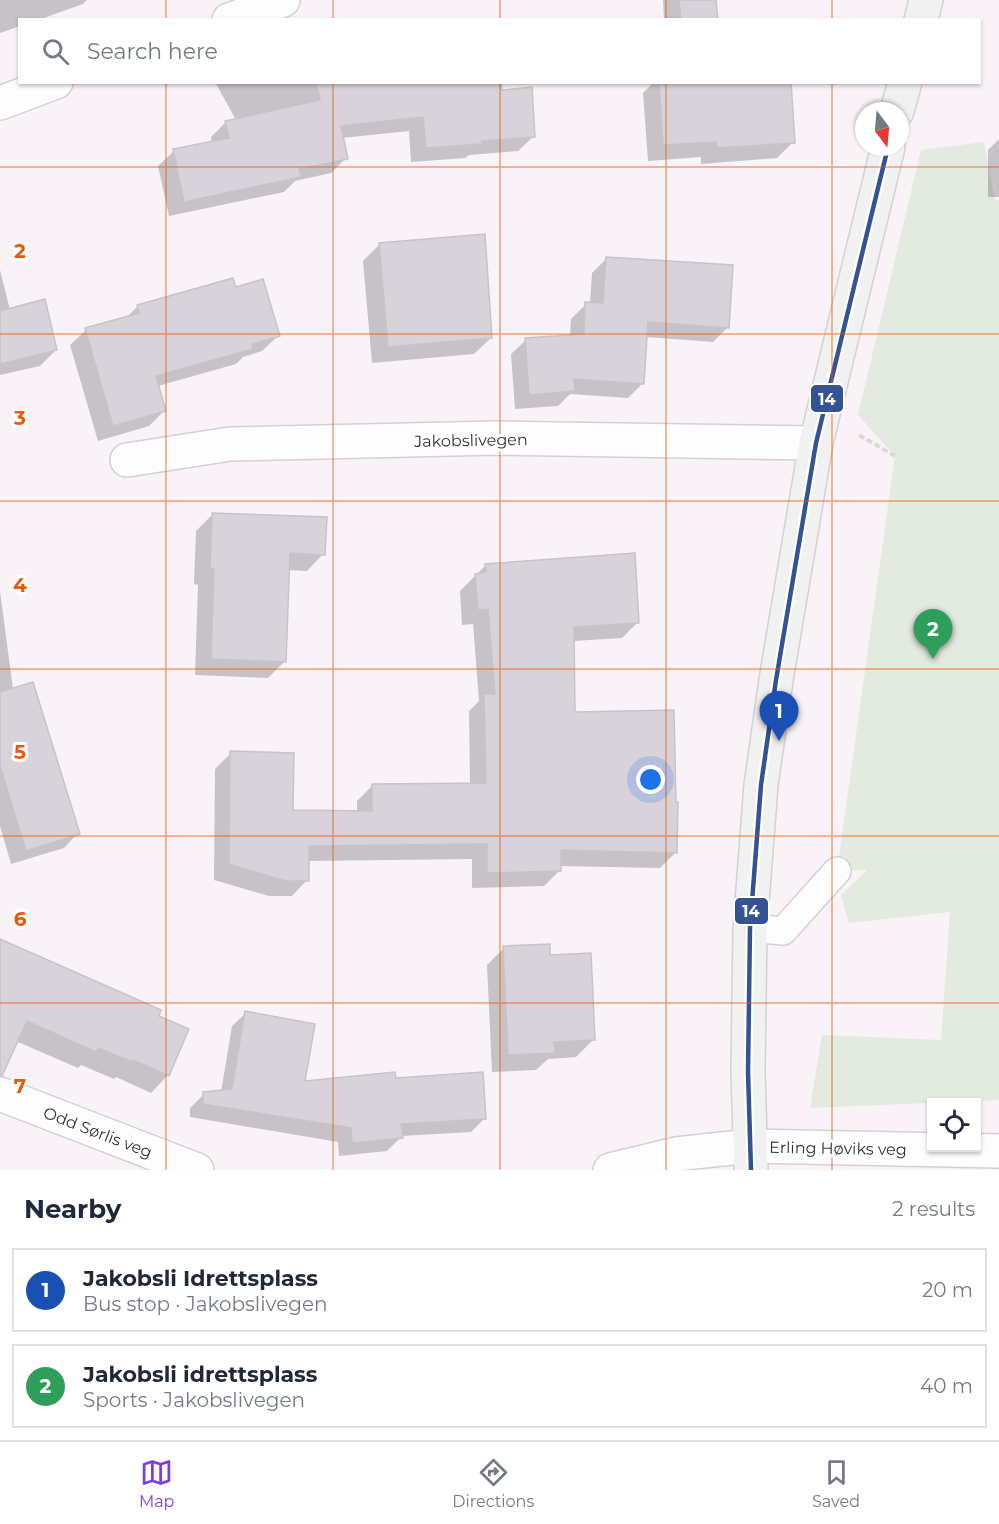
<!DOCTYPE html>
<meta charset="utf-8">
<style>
:root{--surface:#fff;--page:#f6f6f7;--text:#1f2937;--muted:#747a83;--line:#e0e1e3;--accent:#7c3aed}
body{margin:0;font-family:Montserrat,sans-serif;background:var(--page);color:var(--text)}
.controls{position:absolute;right:18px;bottom:18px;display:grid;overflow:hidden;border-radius:0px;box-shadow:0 2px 4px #0004}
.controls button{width:54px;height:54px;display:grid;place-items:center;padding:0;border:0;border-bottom:2px solid var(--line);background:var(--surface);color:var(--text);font:30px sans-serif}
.compass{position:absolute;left:855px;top:102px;width:54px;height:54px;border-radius:50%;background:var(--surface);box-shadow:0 2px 4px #0004;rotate:164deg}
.you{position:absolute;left:651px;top:780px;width:21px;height:21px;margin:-15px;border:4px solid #fff;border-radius:50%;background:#1a73e8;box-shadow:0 0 0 9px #1a73e833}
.badge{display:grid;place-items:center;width:39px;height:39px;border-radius:50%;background:var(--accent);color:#fff;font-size:20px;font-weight:700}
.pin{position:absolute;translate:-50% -50px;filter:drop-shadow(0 2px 3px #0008)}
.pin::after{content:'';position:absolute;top:32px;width:21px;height:18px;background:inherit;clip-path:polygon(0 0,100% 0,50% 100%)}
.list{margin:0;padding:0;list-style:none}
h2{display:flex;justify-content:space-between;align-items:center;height:78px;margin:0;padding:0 24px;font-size:26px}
h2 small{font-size:20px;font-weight:400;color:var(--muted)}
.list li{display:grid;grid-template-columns:39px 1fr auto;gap:18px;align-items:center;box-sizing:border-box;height:84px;margin:0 12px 12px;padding:0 12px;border:2px solid var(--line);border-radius:0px}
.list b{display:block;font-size:22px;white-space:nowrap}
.list p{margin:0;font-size:20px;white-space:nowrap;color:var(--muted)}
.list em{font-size:20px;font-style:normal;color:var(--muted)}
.icon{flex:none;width:33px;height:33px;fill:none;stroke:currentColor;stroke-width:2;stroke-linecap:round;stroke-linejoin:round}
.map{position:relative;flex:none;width:999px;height:1170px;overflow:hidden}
.search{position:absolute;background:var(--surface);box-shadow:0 2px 4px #0004;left:18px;right:18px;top:18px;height:66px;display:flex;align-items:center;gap:15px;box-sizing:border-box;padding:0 21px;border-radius:0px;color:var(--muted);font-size:22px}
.sheet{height:270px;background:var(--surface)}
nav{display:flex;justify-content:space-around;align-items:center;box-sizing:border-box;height:84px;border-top:2px solid var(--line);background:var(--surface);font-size:16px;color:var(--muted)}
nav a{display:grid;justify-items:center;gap:3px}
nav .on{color:var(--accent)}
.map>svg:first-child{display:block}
.green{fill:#e3eadf}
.shadow{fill:#0003}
.building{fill:#d8d2da;stroke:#c7c3c8;stroke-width:1.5}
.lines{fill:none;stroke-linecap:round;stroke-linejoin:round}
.lane-casing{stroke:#d4d0d4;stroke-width:30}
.street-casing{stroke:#d4d0d4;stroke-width:36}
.secondary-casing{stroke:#d4d0d4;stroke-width:36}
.path{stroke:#dad9da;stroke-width:4;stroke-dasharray:6 3;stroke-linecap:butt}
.lane{stroke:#fefdfe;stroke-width:27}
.street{stroke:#fefdfe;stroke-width:33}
.secondary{stroke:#f0f1f0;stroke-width:33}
.bus-1-casing{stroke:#fff;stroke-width:9}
.bus-1{stroke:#335395;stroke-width:4.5}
.grid{fill:none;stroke:#e8590c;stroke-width:1.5;stroke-opacity:0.55}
.labels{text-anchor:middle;stroke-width:6;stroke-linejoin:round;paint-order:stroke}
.street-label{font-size:16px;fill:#343033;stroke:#fff}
.grid-label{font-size:20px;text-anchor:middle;font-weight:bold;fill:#e8590c;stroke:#fff;stroke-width:6;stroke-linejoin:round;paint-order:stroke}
.line-badge{stroke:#fff;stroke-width:2}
.badge-label{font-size:16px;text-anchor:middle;font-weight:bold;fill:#fff}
</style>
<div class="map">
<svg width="999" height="1170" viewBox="0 0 999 1170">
<rect width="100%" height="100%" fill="#f9f3f8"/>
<path class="green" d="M 984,142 L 995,199 L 999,201 L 999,1100 L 810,1108 L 822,1035 L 941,1040 L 950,912 L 849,923 L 841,895 L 867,870 L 837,871 L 895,456 L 858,415 L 921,150 Z"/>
<path class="shadow" d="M 0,0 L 87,0 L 83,4 L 38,20 L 20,20 L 20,26 L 0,33 Z
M 663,0 L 715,0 L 716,20 L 664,20 Z
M 215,82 L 483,82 L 534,136 L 518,151 L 469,155 L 465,158 L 411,162 L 409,131 L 342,138 L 346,158 L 331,173 L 295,181 L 284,192 L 169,216 L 158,166 L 174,151 L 212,143 L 211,137 L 226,122 L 236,120 Z
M 654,82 L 790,82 L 793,142 L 777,158 L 701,164 L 701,157 L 648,161 L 643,93 Z
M 999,139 L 999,197 L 988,197 L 988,150 Z
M 379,245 L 491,338 L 474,354 L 372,363 L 363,261 Z
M 607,258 L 728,327 L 713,342 L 646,337 L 643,383 L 628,398 L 570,394 L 558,406 L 515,409 L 511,354 L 526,340 L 570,336 L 571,319 L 586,304 L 590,304 L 592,273 Z
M 0,270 L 10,310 L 56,350 L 40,366 L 0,375 Z
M 235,289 L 278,336 L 262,351 L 243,357 L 236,364 L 158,386 L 165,410 L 149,426 L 98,441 L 70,345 L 86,330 L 126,318 L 137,307 Z
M 212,515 L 323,554 L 307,571 L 288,570 L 285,661 L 268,678 L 195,675 L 198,585 L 194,584 L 196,531 Z
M 486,565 L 638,622 L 622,638 L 573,641 L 574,714 L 675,853 L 660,868 L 559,866 L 559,871 L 544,886 L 472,888 L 472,859 L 308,861 L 307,880 L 292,896 L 269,896 L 214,880 L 215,769 L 231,753 L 292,812 L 357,812 L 357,801 L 373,785 L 470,784 L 469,711 L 479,701 L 473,624 L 462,625 L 460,591 Z
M 0,591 L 13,689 L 78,833 L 64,848 L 11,864 L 0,826 Z
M 0,941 L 168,1075 L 151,1093 L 116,1077 L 114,1079 L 81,1065 L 78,1068 L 11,1039 L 0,1043 Z
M 504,948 L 549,956 L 593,1040 L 576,1057 L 548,1059 L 536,1070 L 492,1072 L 487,965 Z
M 246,1013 L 304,1083 L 485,1118 L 471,1132 L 402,1136 L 387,1151 L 339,1156 L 338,1142 L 190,1117 L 190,1108 L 204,1094 L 221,1092 L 232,1026 Z"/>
<path class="building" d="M 679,0 L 716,0 L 718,20 L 681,20 Z
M 316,82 L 501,82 L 502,90 L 532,87 L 535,137 L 482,141 L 482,144 L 426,148 L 423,117 L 341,126 L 348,159 L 299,169 L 301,177 L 184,202 L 173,149 L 229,138 L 225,121 L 320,100 Z
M 659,82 L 791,82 L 795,143 L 717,148 L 716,142 L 663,145 Z
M 485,234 L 492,338 L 388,347 L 379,243 Z
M 606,257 L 733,265 L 729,328 L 648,322 L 644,384 L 574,379 L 575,391 L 529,395 L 525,338 L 584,334 L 585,302 L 603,303 Z
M 233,278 L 236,287 L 263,279 L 280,336 L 252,344 L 253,349 L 156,376 L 166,411 L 113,426 L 85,328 L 139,313 L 137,305 Z
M 45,299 L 57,350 L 0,364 L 0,311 Z
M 212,513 L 327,517 L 325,555 L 290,553 L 286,662 L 211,659 L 214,569 L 210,568 Z
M 635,553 L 639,623 L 574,627 L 575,712 L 674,710 L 676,802 L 678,802 L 677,853 L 561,850 L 561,871 L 487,873 L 487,844 L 309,846 L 309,881 L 285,881 L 229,864 L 230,751 L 294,753 L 293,810 L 372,811 L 372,784 L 486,783 L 484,694 L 495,694 L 488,609 L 478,610 L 475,574 L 486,572 L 485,564 Z
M 33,682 L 80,834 L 26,851 L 0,766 L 0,692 Z
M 0,939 L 161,1010 L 159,1016 L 189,1029 L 169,1076 L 133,1060 L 132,1062 L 98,1048 L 96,1052 L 27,1021 L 2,1076 L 0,1076 Z
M 550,944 L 550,955 L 591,953 L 595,1040 L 554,1042 L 555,1053 L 508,1055 L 503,946 Z
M 245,1011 L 315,1024 L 305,1081 L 395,1072 L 396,1078 L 483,1072 L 486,1119 L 401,1124 L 403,1138 L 352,1143 L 351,1128 L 203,1104 L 203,1092 L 232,1089 Z"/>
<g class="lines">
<defs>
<path id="lane" d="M 750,928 L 783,931 L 837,871"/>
<path id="street" d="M 229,20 L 283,0
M 0,103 L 56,82
M 127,460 L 230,444 L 496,438 L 816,443
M 0,1094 L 197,1170
M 610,1170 L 676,1154 L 750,1146 L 999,1151"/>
<path id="secondary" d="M 921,20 L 926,0
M 897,111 L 905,82
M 751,1170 L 748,1072 L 750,928 L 761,785 L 776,680 L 816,443 L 888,147"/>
</defs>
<use href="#lane" class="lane-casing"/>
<use href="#street" class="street-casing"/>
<use href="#secondary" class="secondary-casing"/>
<path class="path" d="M 859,435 L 895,456"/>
<use href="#lane" class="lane"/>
<use href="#street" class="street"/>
<use href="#secondary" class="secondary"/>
<defs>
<path id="bus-1" d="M 751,1170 L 748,1072 L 750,928 L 761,785 L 776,680 L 816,443 L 888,147"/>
</defs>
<use href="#bus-1" class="bus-1-casing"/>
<use href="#bus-1" class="bus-1"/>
</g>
<path class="grid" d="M 166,0 L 166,20M 333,0 L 333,20M 500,0 L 500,20M 666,0 L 666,20M 832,0 L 832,20M 166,82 L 166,1170M 333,82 L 333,1170M 500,82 L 500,1170M 666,82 L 666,1170M 832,82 L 832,1170M 0,167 L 999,167M 0,334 L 999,334M 0,501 L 999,501M 0,669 L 999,669M 0,836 L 999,836M 0,1003 L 999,1003"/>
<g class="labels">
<g class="street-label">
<text transform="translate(471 440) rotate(-1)" y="6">Jakobslivegen</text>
<text transform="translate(98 1132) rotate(21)" y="6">Odd Sørlis veg</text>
<text transform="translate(838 1148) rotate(1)" y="6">Erling Høviks veg</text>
</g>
</g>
<g class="grid-label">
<text x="20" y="258">2</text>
<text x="20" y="425">3</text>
<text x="20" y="592">4</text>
<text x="20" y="759">5</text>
<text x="20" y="926">6</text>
<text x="20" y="1093">7</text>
</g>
<g class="line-badge">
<rect x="810" y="384" width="34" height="29" rx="6" fill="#335395"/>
<rect x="734" y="897" width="35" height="28" rx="6" fill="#335395"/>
</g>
<g class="badge-label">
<text x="827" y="405">14</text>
<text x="751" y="917">14</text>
</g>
</svg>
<div class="controls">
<button><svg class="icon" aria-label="locate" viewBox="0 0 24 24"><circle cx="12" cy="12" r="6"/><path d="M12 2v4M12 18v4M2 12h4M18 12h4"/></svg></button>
</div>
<svg class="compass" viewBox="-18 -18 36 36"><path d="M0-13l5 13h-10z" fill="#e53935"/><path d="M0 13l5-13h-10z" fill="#747a83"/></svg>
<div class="you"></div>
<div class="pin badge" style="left:779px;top:741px;background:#1a4fb4">1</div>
<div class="pin badge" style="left:933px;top:659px;background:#2e9e5b">2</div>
<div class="search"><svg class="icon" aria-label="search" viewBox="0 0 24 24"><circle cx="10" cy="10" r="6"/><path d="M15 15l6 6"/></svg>Search here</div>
</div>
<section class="sheet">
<h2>Nearby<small>2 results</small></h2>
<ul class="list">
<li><span class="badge" style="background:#1a4fb4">1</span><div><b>Jakobsli Idrettsplass</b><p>Bus stop · Jakobslivegen</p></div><em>20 m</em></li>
<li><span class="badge" style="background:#2e9e5b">2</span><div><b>Jakobsli idrettsplass</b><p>Sports · Jakobslivegen</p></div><em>40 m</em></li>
</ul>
</section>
<nav>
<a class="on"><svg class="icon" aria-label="map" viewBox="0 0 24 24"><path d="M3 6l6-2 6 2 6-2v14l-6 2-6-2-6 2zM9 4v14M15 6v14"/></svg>Map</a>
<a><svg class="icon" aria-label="directions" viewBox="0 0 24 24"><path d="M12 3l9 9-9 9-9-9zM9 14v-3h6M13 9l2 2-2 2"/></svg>Directions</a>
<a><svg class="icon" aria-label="saved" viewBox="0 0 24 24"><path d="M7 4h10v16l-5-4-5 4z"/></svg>Saved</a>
</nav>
